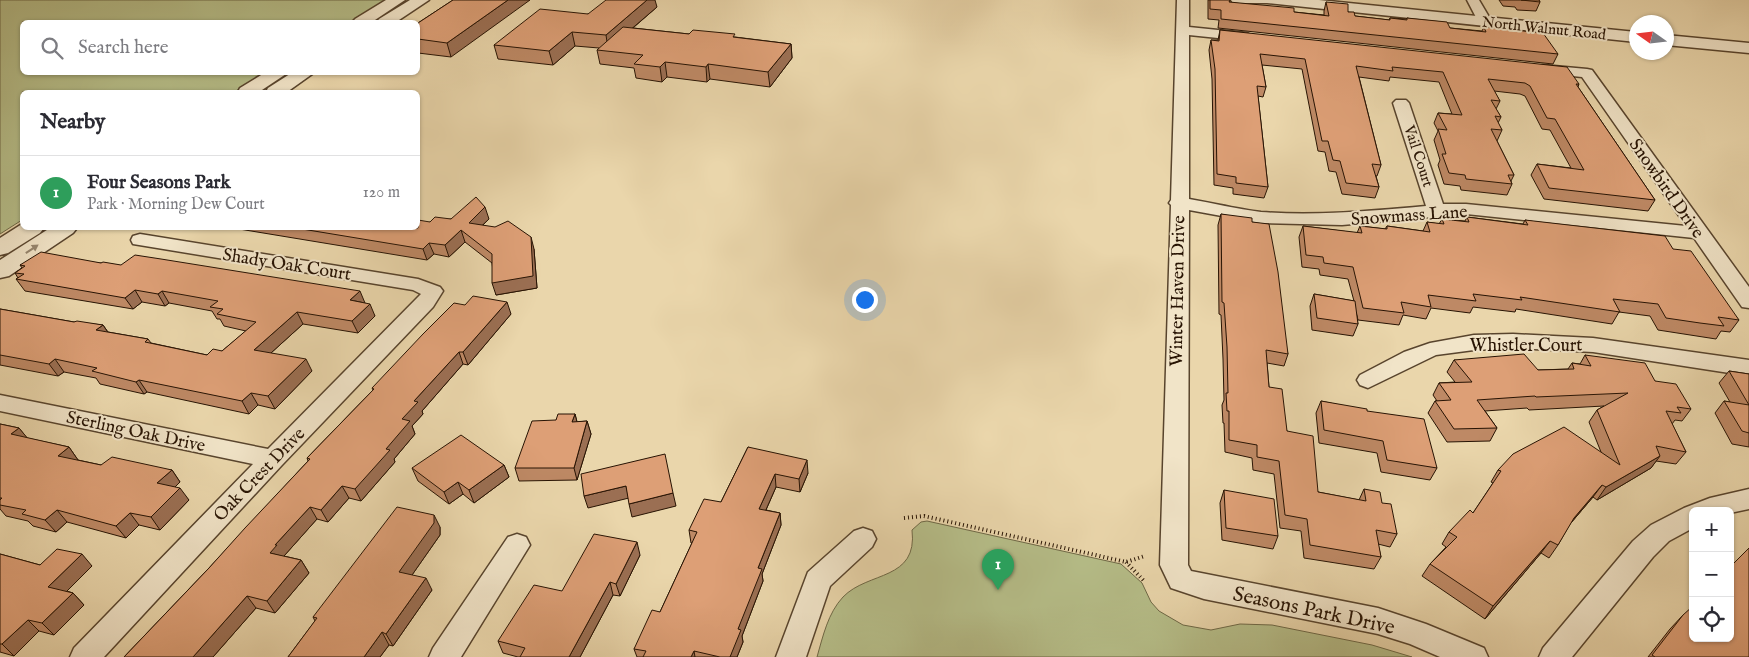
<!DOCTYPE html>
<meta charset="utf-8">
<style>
:root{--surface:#fff;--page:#f7f7f7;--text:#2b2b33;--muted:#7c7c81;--line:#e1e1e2;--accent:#0b8043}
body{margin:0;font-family:"IM FELL English",serif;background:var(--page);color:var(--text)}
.controls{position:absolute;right:15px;bottom:15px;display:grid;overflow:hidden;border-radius:8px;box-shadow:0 1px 4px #0004}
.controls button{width:45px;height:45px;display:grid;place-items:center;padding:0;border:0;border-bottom:1px solid var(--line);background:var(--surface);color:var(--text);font:25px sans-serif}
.compass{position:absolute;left:1629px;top:15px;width:45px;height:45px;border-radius:50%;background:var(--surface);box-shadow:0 1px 4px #0004;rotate:284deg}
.you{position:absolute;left:864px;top:299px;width:18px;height:18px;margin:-12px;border:4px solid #fff;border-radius:50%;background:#1a73e8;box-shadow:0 0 0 8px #1a73e833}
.badge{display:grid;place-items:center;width:32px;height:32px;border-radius:50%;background:var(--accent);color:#fff;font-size:16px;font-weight:700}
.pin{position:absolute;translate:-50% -41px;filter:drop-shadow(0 1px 2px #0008)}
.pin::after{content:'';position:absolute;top:26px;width:18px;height:15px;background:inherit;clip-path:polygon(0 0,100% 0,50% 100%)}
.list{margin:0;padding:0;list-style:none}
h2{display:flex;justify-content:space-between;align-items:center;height:65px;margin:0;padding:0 20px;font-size:21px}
h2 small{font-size:16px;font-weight:400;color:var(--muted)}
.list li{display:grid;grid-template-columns:32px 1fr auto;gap:15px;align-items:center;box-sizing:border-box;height:75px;padding:0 20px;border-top:1px solid var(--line)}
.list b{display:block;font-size:19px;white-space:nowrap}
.list p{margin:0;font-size:16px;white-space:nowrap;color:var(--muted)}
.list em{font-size:16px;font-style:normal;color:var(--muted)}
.icon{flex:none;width:28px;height:28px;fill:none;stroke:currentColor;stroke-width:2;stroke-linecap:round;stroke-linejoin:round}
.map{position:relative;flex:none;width:1749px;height:657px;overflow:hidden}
.search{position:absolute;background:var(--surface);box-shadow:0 1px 4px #0004;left:20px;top:20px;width:400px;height:55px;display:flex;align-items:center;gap:12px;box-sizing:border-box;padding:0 18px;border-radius:8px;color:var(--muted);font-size:19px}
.panel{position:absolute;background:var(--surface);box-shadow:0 1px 4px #0004;left:20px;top:90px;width:400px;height:140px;border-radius:8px}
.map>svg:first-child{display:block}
.green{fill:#b6be89;stroke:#6e6846}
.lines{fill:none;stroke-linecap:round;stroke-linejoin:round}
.minor-casing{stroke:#58442d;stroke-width:3}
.tertiary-casing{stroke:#58442d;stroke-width:3}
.path{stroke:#271303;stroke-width:4;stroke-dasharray:1 3;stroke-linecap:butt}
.minor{fill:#f1e4c8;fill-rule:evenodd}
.tertiary{fill:#f1e4c8;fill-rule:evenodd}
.wall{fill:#be8965;stroke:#271303}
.shaded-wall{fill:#9b6f53;stroke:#271303}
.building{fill:#dd9f76;stroke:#271303}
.oneway{fill:#96866f}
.labels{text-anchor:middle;stroke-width:4;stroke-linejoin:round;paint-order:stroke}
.far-street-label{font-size:15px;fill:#271303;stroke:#f1e4c8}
.street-label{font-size:18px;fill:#271303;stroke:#f1e4c8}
.near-street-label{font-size:21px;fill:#271303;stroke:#f1e4c8}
</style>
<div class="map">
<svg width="1749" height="657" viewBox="0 0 1749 657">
<rect width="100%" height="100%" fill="#ead6ab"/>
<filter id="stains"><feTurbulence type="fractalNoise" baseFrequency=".004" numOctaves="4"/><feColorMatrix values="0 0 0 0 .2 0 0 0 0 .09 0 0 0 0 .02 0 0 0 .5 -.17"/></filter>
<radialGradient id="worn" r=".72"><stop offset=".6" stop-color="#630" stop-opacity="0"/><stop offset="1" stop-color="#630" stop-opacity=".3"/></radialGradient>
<path class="green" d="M 0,0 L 386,0 L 349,22 L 22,22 L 22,72 L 267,73 L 234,92 L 22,92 L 22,220 L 0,234 Z
M 927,521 L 1121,564 L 1142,583 L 1151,602 L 1159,611 L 1183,625 L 1211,630 L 1240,624 L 1272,625 L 1372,645 L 1412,657 L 817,657 C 823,636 828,613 843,597 C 868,571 918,581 912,530 L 921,522 Z"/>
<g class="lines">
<defs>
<path id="minor" d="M 1177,0 L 1189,0 L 1189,27 L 1247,33 L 1254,37 L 1247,41 L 1189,35 L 1189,199 C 1213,203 1237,209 1261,212 C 1316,216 1371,211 1426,206 L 1393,103 L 1396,100 L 1406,100 L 1409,103 L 1443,204 L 1466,204 L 1686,226 L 1582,77 L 1543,73 L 1538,72 L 1536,69 L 1538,66 L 1543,65 L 1587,69 L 1592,70 L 1749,287 L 1749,308 L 1742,307 L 1694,238 L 1466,214 L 1342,225 L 1260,223 L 1189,210 L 1188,565 L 1191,571 L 1378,608 L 1426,624 L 1484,648 L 1488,657 L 1440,657 L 1410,644 L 1378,634 L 1204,599 L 1171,588 L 1160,565 L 1171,205 L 1169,203 L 1171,200 Z
M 1467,0 L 1479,0 L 1492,22 L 1490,25 L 1480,25 Z
M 140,234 L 418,279 L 440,287 L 443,291 L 433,307 L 282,465 L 104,657 L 70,657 L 74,648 L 253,464 L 0,411 L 0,395 L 268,449 L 421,294 L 413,290 L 133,244 L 131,240 L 133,236 Z
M 1513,334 L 1593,338 L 1749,360 L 1749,376 L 1593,352 L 1513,348 L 1474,350 L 1436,355 L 1368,388 L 1360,385 L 1357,380 L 1360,375 L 1404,352 L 1430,343 L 1474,335 Z
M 1749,489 L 1749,509 L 1730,513 L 1730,511 L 1693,511 L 1693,528 L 1669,541 L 1653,557 L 1572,657 L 1539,657 L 1543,648 L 1633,541 L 1651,525 L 1684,508 L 1710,498 Z
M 863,528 L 872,531 L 876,539 L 872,547 L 830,586 L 806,657 L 776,657 L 808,572 L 854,531 Z
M 517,534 L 526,537 L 530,545 L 461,657 L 429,657 L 433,648 L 508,537 Z"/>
<path id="tertiary" d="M 386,0 L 405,0 L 372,22 L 353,22 L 355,19 Z
M 410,0 L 429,0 L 396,22 L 377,22 L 379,19 Z
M 1231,0 L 1319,0 L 1636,32 L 1636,42 L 1267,3 L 1233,3 Z
M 1666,35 L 1749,43 L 1749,53 L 1666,45 Z
M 266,72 L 289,72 L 259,92 L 238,92 L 240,88 Z
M 293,72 L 315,72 L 287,92 L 266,92 L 268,88 Z
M 22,224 L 22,228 L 44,228 L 40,233 L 8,253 L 0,255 L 0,238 Z
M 50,228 L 77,228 L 73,233 L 9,276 L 0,278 L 0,260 Z"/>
</defs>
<use href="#minor" class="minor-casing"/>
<use href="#tertiary" class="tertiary-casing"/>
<path class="path" d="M 904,518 L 924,516 L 1126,562 L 1145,556
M 1126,562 L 1144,581"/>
<use href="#minor" class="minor"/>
<use href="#tertiary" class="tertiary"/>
</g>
<path class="wall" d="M 453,0 L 451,57 L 418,53 L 418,23 Z
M 1208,0 L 1230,0 L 1229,2 L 1294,12 L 1324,15 L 1324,11 L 1326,2 L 1348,12 L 1355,16 L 1389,20 L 1390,18 L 1406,19 L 1407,18 L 1450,28 L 1482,31 L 1484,27 L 1558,54 L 1553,64 L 1218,28 L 1219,20 L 1208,19 Z
M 1499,0 L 1539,0 L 1540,2 L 1536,11 L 1517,10 L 1515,7 L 1503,6 Z
M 657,7 L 633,28 L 689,34 L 735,37 L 791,44 L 792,58 L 770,87 L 710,79 L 707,82 L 667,77 L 662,82 L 636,78 L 634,68 L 600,64 L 597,50 L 599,48 L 575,46 L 553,65 L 498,59 L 494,45 L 588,14 Z
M 1220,30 L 1579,84 L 1578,87 L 1655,200 L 1648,211 L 1544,199 L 1531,175 L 1537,164 L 1571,168 L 1550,130 L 1542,129 L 1525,96 L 1520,94 L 1494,91 L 1500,101 L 1496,109 L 1501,117 L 1498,123 L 1502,130 L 1497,141 L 1514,175 L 1511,181 L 1512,184 L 1507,195 L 1461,190 L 1460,186 L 1444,184 L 1438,165 L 1440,160 L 1434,140 L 1438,131 L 1434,123 L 1438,113 L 1452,114 L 1439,82 L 1390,77 L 1389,81 L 1359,77 L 1381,165 L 1377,176 L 1376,176 L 1379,187 L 1375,198 L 1342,194 L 1336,172 L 1329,171 L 1325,152 L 1318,151 L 1302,69 L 1262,65 L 1266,87 L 1263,97 L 1258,96 L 1268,187 L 1264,198 L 1233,194 L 1233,188 L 1214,185 L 1212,79 L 1209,50 L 1211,40 L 1218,40 Z
M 1221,214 L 1252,222 L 1288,354 L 1284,366 L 1267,363 L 1269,387 L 1287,431 L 1318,492 L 1359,500 L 1364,489 L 1382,503 L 1397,534 L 1390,547 L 1378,544 L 1381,557 L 1374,569 L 1304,558 L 1301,531 L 1280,528 L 1274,474 L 1253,470 L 1252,458 L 1225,452 L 1224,423 L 1223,423 L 1222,405 L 1224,400 L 1223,359 L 1221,315 L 1219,314 L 1218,225 Z
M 1467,217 L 1523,224 L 1525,220 L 1673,249 L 1739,320 L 1730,332 L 1721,331 L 1716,339 L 1658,330 L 1650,316 L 1619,312 L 1612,324 L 1516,309 L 1515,312 L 1473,307 L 1470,313 L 1431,308 L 1426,319 L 1403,315 L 1399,325 L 1358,320 L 1356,312 L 1358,324 L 1353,336 L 1312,330 L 1310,306 L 1314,294 L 1354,301 L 1348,279 L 1320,275 L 1319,269 L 1302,267 L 1299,237 L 1303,226 L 1357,233 L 1360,226 L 1385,229 L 1387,226 L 1423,231 L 1427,222 L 1439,224 L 1442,219 L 1465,221 Z
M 451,219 L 489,219 L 483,225 L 534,249 L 537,288 L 496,295 L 492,263 L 465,242 L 449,257 L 434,254 L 427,260 L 233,228 L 418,228 L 430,222 Z
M 101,263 L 365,303 L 375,316 L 358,333 L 303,324 L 271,353 L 312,371 L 275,409 L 258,405 L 249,414 L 147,392 L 144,394 L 100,384 L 96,378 L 64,372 L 58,376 L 0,365 L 0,309 L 74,322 L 103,325 L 108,332 L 148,339 L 151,343 L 207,355 L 222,351 L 246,331 L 224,326 L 220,319 L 217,319 L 212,311 L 169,303 L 165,306 L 142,302 L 133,309 L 25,291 L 16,279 L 18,278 L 15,273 L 22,268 L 20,265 Z
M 511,314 L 468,365 L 463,364 L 422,411 L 423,414 L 412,426 L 415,434 L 394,459 L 395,462 L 361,501 L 349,498 L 328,522 L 317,519 L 284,556 L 301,560 L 309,573 L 275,613 L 256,608 L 213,657 L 124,657 L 209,568 L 308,461 L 307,458 L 373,390 L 372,388 Z
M 1585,355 L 1655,381 L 1691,409 L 1682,421 L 1675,420 L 1672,424 L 1686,452 L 1676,464 L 1656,461 L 1651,468 L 1597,500 L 1593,497 L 1570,524 L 1558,545 L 1549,558 L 1541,553 L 1485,619 L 1422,576 L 1430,564 L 1446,547 L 1442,544 L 1449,532 L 1473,513 L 1493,483 L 1491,482 L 1498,470 L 1601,452 L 1589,422 L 1597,410 L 1604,406 L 1529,410 L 1527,408 L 1485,411 L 1497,428 L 1490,441 L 1447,442 L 1428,413 L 1435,401 L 1437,401 L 1433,395 L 1439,383 L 1455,382 L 1447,372 L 1454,360 L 1538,370 L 1568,369 L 1572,363 L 1580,364 Z
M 1729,371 L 1749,374 L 1749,447 L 1732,444 L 1715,413 L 1724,401 L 1730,402 L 1719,383 Z
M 1321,401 L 1367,411 L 1437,468 L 1430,480 L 1381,472 L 1377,453 L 1319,443 L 1316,413 Z
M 575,414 L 577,422 L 587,421 L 591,434 L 577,480 L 519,481 L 515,468 L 556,420 Z
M 0,424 L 19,428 L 27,438 L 69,447 L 78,460 L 101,465 L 172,470 L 180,482 L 175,487 L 189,500 L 160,530 L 139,525 L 126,538 L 67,522 L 56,532 L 33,526 L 28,521 L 6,516 L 0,509 Z
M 748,447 L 808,473 L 800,492 L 776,487 L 766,510 L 780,513 L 781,525 L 762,574 L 763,581 L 742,636 L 743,642 L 737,657 L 637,657 L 634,649 L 660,612 L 692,543 L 691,543 L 689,530 L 721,502 Z
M 504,465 L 509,477 L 474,503 L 463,494 L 449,504 L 418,481 L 412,468 Z
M 1224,490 L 1278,536 L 1273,549 L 1222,540 L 1220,503 Z
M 440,527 L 440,535 L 412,575 L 432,590 L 393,646 L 389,645 L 380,657 L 288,657 L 315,621 L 313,617 Z
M 0,554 L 40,565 L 92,566 L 67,591 L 73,593 L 84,605 L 54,635 L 39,631 L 14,656 L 0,652 Z
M 640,555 L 620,596 L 613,595 L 580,657 L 518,657 L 503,653 L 498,641 Z
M 1733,564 L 1749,657 L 1648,657 L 1670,629 L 1683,615 L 1693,638 Z"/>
<path class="shaded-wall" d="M 508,0 L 530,0 L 451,57 L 447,43 Z
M 647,0 L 655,0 L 657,7 L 608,49 L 606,35 Z
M 572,32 L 575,46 L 553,65 L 549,51 Z
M 791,44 L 792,58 L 770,87 L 768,72 Z
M 665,62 L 667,77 L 662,82 L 660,67 Z
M 708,64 L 710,79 L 707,82 L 706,67 Z
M 485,207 L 489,219 L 473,234 L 469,223 Z
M 461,230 L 465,242 L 449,257 L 445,245 Z
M 531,237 L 534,249 L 537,288 L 496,295 L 492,283 Z
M 429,243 L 434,254 L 427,260 L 423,249 Z
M 135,290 L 142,302 L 133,309 L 125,298 Z
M 162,291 L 169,303 L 165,306 L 158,294 Z
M 360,291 L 365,303 L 350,300 Z
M 507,302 L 511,314 L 468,365 L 463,352 Z
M 370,304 L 375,316 L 358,333 L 352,321 Z
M 297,312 L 303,324 L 261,362 L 254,350 Z
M 103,325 L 111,337 L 96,330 Z
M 459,352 L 463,364 L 422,411 L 423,414 L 412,426 L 415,434 L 394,459 L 395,462 L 361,501 L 355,489 L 386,449 L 402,419 L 414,401 Z
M 55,359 L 64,372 L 58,376 L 49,364 Z
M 306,359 L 312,371 L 275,409 L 268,396 Z
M 139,380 L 147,392 L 144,394 L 136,382 Z
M 251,393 L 258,405 L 249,414 L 242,401 Z
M 575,414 L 578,426 L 572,422 Z
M 587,421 L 591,434 L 577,480 L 574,468 Z
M 19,428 L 29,440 L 11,434 Z
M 69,447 L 78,460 L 68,469 L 58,456 Z
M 1660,456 L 1651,468 L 1597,500 L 1606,487 Z
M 807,460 L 808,473 L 800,492 L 799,479 Z
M 504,465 L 509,477 L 474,503 L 469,490 Z
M 172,470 L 180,482 L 166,496 L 157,483 Z
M 775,474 L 776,487 L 761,521 L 759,509 Z
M 458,482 L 463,494 L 449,504 L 444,492 Z
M 1602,485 L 1593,497 L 1565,530 L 1574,518 Z
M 342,486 L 349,498 L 328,522 L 321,510 Z
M 626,486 L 629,498 L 588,508 L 584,496 Z
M 180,488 L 189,500 L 160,530 L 151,517 Z
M 673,493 L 676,506 L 632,517 L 629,504 Z
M 310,507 L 317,519 L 284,556 L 285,557 L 270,553 L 275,545 Z
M 57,510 L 67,522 L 56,532 L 45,520 Z
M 130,513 L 139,525 L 126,538 L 116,526 Z
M 780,513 L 781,525 L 762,574 L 763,581 L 742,636 L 743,642 L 737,657 L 730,657 L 738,629 L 758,568 Z
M 434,515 L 440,527 L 440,535 L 405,585 L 399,572 Z
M 1550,541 L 1541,553 L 1485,619 L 1493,606 Z
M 637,542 L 640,555 L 620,596 L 616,584 Z
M 82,554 L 92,566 L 59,599 L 48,587 Z
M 301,560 L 309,573 L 275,613 L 267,601 Z
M 426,578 L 432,590 L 393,646 L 386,634 Z
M 610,582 L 613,595 L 580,657 L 569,657 Z
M 73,593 L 84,605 L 54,635 L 42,623 Z
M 247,596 L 256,608 L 213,657 L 193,657 Z
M 28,620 L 39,631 L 14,656 L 2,644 Z
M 382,632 L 389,645 L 380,657 L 364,657 Z
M 694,651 L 695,657 L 691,657 Z"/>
<path class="building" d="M 453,0 L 508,0 L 447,43 L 418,39 L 418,23 Z
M 606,0 L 647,0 L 606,35 L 572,32 L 549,51 L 494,45 L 540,9 L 588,14 Z
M 1210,0 L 1230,0 L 1229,2 L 1294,8 L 1294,12 L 1329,16 L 1326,2 L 1348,4 L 1348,12 L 1354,12 L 1355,16 L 1390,20 L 1390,18 L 1407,20 L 1407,18 L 1447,22 L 1450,28 L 1486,32 L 1484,27 L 1543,33 L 1558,54 L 1221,19 L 1221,10 L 1210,9 Z
M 1521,0 L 1539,0 L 1540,2 Z
M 623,27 L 689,34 L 693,30 L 735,34 L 733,37 L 791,44 L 768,72 L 708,64 L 706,67 L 665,62 L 660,67 L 634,64 L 643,55 L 597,50 Z
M 1220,30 L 1567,67 L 1579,84 L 1576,84 L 1655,200 L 1549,188 L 1537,164 L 1584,170 L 1555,119 L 1547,118 L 1530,86 L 1525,83 L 1488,79 L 1500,101 L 1491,100 L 1501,117 L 1495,116 L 1502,130 L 1491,129 L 1514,175 L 1508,175 L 1512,184 L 1466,179 L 1465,175 L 1449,173 L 1442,154 L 1446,154 L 1438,129 L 1447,130 L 1438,113 L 1462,115 L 1443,72 L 1392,67 L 1393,71 L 1356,66 L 1381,165 L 1372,164 L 1379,187 L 1346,183 L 1340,161 L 1333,160 L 1328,141 L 1322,141 L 1305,59 L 1260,54 L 1266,87 L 1257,86 L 1268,187 L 1236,183 L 1236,177 L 1217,174 L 1215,69 L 1211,40 L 1219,41 Z
M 476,197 L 485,207 L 469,223 L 495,227 L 508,221 L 531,237 L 533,276 L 492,283 L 492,254 L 461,230 L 445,245 L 429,243 L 423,249 L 296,228 L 418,228 L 418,220 L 430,222 L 435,217 L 451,219 Z
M 1221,214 L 1252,218 L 1252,222 L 1269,224 L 1278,272 L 1288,354 L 1266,350 L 1269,387 L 1282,389 L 1287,431 L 1313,436 L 1318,492 L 1366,501 L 1364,489 L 1380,492 L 1382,503 L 1391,504 L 1397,534 L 1376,530 L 1381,557 L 1310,545 L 1307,519 L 1285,515 L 1279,461 L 1257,457 L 1257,445 L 1229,440 L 1229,411 L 1227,411 L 1226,393 L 1228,393 L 1227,347 L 1224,303 L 1222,302 Z
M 1467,217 L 1528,225 L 1525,220 L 1665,236 L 1673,249 L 1691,251 L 1739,320 L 1718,317 L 1724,326 L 1700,323 L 1666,318 L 1658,304 L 1613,299 L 1620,312 L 1520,297 L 1522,300 L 1473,294 L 1476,301 L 1428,295 L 1431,307 L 1401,302 L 1404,313 L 1363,308 L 1353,267 L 1324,263 L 1323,257 L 1306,255 L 1303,226 L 1362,233 L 1360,226 L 1387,229 L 1387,226 L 1430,232 L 1427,222 L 1444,224 L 1442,219 L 1469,222 Z
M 41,252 L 101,263 L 103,262 L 121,265 L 135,255 L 161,259 L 360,291 L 350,300 L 370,304 L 352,321 L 297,312 L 254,350 L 306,359 L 268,396 L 251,393 L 242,401 L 139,380 L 136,382 L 92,371 L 97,368 L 55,359 L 49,364 L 0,355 L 0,309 L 74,322 L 77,321 L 103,325 L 96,330 L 148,339 L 145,342 L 207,355 L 213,349 L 222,351 L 256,322 L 217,314 L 223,309 L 210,307 L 218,301 L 162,291 L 158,294 L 135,290 L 125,298 L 16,279 L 24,274 L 15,273 L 25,266 L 20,265 Z
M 1314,294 L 1355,301 L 1358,324 L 1317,318 Z
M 473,296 L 507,302 L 463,352 L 459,352 L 414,401 L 418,402 L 402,419 L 410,421 L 386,449 L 390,450 L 355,489 L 342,486 L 321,510 L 310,507 L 275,545 L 277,545 L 270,553 L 301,560 L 267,601 L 247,596 L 193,657 L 124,657 L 209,568 L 245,528 L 310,459 L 307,458 L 374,389 L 372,388 L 423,334 L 454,303 L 465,305 Z
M 1524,354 L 1538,370 L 1574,369 L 1572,363 L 1591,366 L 1585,355 L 1645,363 L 1655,381 L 1676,384 L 1691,409 L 1677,407 L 1681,413 L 1666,411 L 1686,452 L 1656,446 L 1660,456 L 1606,487 L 1602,485 L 1574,518 L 1558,545 L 1550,541 L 1493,606 L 1430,564 L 1457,537 L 1449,532 L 1470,510 L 1473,513 L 1501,471 L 1498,470 L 1513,454 L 1564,427 L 1620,465 L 1597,410 L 1628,393 L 1536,397 L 1535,396 L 1477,400 L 1497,428 L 1454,429 L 1435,401 L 1451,400 L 1439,383 L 1472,382 L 1454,360 Z
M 1729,371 L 1749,374 L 1749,433 L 1742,431 L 1724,401 L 1749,405 Z
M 1321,401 L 1367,409 L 1367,411 L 1424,419 L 1437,468 L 1387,460 L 1383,441 L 1324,430 Z
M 558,414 L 575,414 L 572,422 L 587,421 L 574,468 L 515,468 L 532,421 L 556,420 Z
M 0,424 L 19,428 L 11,434 L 69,447 L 58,456 L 101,465 L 112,457 L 172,470 L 157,483 L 180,488 L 151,517 L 130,513 L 116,526 L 57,510 L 45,520 L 22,514 L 26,510 L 0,505 L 0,500 L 2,498 L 0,498 Z
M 461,435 L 504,465 L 469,490 L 458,482 L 444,492 L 412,468 Z
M 748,447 L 807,460 L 799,479 L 775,474 L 759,509 L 780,513 L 758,568 L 762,569 L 738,629 L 741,630 L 730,657 L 720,657 L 694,651 L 691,657 L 643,657 L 646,651 L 634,649 L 652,610 L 660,612 L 697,532 L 689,530 L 704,499 L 721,502 Z
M 665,454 L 673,493 L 629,504 L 626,486 L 584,496 L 581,474 Z
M 1224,490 L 1274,499 L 1278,536 L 1226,528 Z
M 397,507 L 434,515 L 434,523 L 399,572 L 426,578 L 386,634 L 382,632 L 364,657 L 288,657 L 317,618 L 313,617 Z
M 594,534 L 637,542 L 616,584 L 610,582 L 569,657 L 520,657 L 525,648 L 498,641 L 534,585 L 562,591 Z
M 1749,548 L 1749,657 L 1655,657 L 1652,655 L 1683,615 L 1693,606 L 1693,638 L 1730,638 L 1730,562 L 1733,564 Z
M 57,549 L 82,554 L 48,587 L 73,593 L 42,623 L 28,620 L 2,644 L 0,644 L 0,554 L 40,565 Z"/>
<defs><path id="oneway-solid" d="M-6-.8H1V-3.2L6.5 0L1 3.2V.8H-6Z" transform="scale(1.25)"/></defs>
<use class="oneway" href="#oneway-solid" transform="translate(32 249) rotate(-34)"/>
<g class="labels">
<g class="far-street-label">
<text transform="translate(1544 28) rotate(6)" y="5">North Walnut Road</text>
<text transform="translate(1419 156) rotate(72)" y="5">Vail Court</text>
</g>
<g class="street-label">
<text transform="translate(1667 188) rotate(55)" y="6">Snowbird Drive</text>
<text transform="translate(1409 215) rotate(-4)" y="6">Snowmass Lane</text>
<text transform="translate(287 264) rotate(9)" y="6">Shady Oak Court</text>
<text transform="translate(1177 291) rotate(-89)" y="6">Winter Haven Drive</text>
<text x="1526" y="351">Whistler Court</text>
<text transform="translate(136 431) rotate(12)" y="6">Sterling Oak Drive</text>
<text transform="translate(259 474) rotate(-46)" y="6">Oak Crest Drive</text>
</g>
<g class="near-street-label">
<text transform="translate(1314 610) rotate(12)" y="7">Seasons Park Drive</text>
</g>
</g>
<rect width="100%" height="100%" filter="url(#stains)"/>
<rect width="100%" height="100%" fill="url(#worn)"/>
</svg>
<div class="controls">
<button>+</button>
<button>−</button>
<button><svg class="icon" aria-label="locate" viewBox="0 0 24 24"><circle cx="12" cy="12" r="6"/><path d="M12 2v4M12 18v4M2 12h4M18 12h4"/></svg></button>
</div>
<svg class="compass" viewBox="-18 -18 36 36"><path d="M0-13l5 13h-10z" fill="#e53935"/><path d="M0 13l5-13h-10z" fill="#7c7c81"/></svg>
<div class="you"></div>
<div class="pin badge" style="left:998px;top:590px;background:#2e9e5b">1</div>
<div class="search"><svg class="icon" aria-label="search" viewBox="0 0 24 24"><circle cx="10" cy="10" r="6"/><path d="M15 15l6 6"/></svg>Search here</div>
<section class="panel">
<h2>Nearby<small></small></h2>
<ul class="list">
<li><span class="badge" style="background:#2e9e5b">1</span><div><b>Four Seasons Park</b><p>Park · Morning Dew Court</p></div><em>120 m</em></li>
</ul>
</section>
</div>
